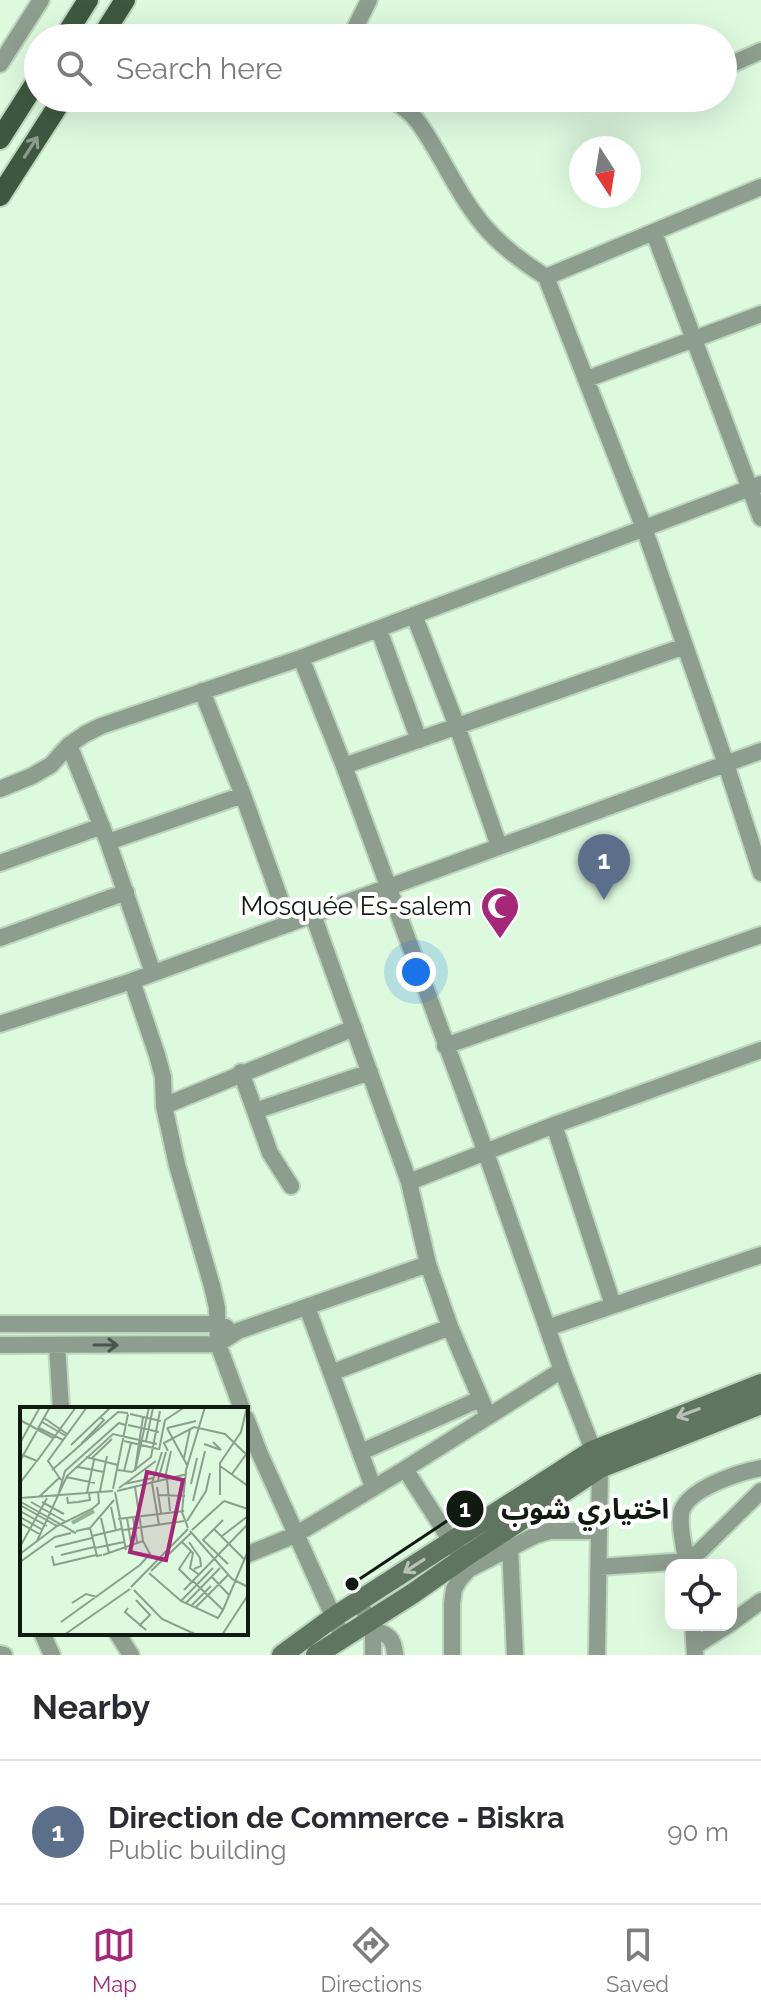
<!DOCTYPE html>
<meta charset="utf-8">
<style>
:root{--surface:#fff;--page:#f2f2f3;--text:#2b2b33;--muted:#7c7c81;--line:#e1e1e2;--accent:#a62677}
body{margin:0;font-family:Raleway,"Noto Sans Arabic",sans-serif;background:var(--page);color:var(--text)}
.controls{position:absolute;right:24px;bottom:24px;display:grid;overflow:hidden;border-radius:16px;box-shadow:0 8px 32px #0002}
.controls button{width:72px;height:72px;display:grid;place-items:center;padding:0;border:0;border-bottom:2px solid var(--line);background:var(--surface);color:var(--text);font:40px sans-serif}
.compass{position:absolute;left:569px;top:136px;width:72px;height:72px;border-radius:50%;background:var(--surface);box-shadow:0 8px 32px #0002;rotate:168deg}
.you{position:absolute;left:416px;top:972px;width:28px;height:28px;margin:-20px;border:6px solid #fff;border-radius:50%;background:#1a73e8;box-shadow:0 0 0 12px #1a73e833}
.badge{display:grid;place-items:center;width:52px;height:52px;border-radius:50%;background:var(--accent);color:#fff;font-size:26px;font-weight:700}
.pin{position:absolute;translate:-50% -66px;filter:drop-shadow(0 2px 4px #0008)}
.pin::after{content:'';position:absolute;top:42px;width:28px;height:24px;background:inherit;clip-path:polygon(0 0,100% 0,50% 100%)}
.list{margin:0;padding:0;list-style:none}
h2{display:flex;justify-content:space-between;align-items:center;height:104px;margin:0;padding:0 32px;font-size:34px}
h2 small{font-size:26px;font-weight:400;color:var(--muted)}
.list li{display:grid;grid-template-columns:52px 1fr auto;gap:24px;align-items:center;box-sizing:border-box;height:144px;padding:0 32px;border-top:2px solid var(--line)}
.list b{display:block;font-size:30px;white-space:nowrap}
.list p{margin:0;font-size:26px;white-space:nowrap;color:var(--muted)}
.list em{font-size:26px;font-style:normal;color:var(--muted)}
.icon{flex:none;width:44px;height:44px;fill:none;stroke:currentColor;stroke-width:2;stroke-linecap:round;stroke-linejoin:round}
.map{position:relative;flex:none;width:761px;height:1655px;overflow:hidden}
.search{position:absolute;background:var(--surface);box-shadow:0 8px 32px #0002;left:24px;right:24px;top:24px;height:88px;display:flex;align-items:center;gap:20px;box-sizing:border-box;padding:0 28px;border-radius:44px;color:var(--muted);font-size:30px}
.sheet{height:248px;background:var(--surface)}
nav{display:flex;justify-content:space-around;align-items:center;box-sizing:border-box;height:112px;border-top:2px solid var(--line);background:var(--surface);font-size:22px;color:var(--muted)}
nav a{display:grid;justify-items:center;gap:4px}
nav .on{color:var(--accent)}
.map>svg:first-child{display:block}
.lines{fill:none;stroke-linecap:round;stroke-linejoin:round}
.street-casing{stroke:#bcd5bd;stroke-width:20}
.secondary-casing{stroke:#bcd5bd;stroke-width:24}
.primary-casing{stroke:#bcd5bd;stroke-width:24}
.street{stroke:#8d9d8e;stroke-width:16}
.secondary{stroke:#5f7560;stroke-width:20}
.primary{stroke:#3e5840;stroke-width:20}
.oneway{stroke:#8b9b8c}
.oneway2{stroke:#485549}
.oneway3{stroke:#b7c1b7}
.labels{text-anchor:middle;stroke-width:8;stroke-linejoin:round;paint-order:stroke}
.poi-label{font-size:26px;fill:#101a11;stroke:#fff;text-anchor:end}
.inset-river{fill:none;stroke:#91b493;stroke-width:4}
.inset-road{fill:none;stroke:#8ba08c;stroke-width:2}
.view{fill:#a62677;fill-opacity:0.15;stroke:#a62677;stroke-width:4}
.inset-edge{fill:none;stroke:#101a11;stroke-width:4}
.leader{fill:none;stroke:#101a11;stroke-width:3}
.callout-dot{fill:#101a11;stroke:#fff;stroke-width:3}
.mark-label{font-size:24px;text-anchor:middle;font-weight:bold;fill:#fff}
.callout-label{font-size:28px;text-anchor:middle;font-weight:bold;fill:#101a11;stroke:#fff;stroke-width:8;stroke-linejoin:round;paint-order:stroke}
</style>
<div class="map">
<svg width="761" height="1655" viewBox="0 0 761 1655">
<rect width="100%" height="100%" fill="#ddf9de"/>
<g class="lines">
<defs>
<path id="street" d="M 350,38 L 369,0
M 734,63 L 761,51
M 0,64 L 41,0
M 390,98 C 400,105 411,112 418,122 C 442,155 457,194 484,226 C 501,246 524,263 546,277
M 761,187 L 546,277 L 644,528 L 726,764 L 761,873
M 654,233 L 761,518
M 587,379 L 761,314
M 414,615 L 457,726 L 499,846
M 379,630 L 419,740
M 301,658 L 344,766 L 485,1150 L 562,1370 L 600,1468 L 597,1655
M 202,691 L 243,795 L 289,924
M 69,745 L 108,842 L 153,973
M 344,766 L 685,646
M 0,789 L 32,776 L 51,765 L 69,745 L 85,734 L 101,726 L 301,658 L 761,484
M 108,842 L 243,795
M 0,863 L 102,826
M 313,915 L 409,1182 L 428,1264 L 450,1327 L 488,1416
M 0,938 L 126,892
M 132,981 L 157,1055 L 163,1077 L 164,1106 L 177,1165 L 212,1286 L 217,1308 L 218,1344 L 242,1409
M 0,1024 L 132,981 L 761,751
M 445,1046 L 761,935
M 241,1072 L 270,1153 L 291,1186
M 164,1106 L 354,1028
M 255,1111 L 370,1072
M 554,1125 L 613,1305
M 409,1182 L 554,1125 L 761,1050
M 307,1307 L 373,1487
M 0,1324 L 217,1324 L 226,1327
M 547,1328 L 761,1255
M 0,1345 L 218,1344 L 238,1331 L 428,1264
M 57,1345 L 61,1409
M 331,1373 L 450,1327
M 246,1418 L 259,1452 L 343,1638
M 361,1452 L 480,1399
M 405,1469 L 458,1552
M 510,1547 L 515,1655
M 246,1555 L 295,1535 L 405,1469 L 562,1370
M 687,1565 C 685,1549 679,1530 681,1514 C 685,1489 740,1472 761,1468
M 599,1567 L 687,1561 L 700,1551 L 761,1491
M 359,1601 L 373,1630 L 373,1655
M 731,1623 L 761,1601
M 693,1625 L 695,1655
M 373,1630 C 388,1634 394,1638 395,1655
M 42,1633 L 52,1655
M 117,1633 L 131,1655
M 695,1646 L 728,1625
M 0,1654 L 4,1655
M 452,1655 L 452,1603 L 454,1589 L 460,1579 L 469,1569 L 536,1535 L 550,1531 L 599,1531"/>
<path id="secondary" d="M 282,1655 L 334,1617 L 592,1451 L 761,1384
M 316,1655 L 412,1594 L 462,1559 L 600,1468 L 761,1404"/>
<path id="primary" d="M 64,38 L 88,0
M 101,38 L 125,0
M 0,139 L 38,79
M 0,196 L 63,98"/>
</defs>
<use href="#street" class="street-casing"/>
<use href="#secondary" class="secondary-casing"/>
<use href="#primary" class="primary-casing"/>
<use href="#street" class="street"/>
<use href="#secondary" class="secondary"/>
<use href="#primary" class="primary"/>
</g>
<defs><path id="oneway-shaft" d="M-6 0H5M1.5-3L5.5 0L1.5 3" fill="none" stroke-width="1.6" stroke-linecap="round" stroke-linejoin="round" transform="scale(2)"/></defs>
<use class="oneway" href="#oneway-shaft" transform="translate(31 147) rotate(-57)"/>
<use class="oneway2" href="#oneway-shaft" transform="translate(106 1345)"/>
<g class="oneway3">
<use href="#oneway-shaft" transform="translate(688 1413) rotate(159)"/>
<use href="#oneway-shaft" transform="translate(414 1566) rotate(147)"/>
</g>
<defs>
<symbol id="mosque-pin" viewBox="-11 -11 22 30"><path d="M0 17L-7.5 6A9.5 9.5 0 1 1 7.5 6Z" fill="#a62677" stroke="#fff"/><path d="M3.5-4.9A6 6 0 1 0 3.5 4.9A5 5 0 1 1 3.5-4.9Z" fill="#fff"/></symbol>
</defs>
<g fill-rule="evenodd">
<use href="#mosque-pin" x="478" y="884" width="44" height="60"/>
</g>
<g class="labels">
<g class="poi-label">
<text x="472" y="915">Mosquée Es-salem</text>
</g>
</g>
<g transform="translate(20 1407)">
<rect width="228" height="228" fill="#ddf9de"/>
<path class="inset-river" d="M 52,116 L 74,104"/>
<path class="inset-road" d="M 110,7 L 141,14M 24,11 L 47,27M 0,13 L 33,31M 22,15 L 46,29M 108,18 L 139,25M 19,21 L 43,33M 147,21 L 167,58M 147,21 L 176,14M 104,34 L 138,42M 126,34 L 133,1M 0,36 L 20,0M 61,37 L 84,13 L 80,10M 184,37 L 201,43 L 193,35M 51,38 L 91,0M 139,43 L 145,13 L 165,0M 148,44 L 144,36 L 174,20 L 205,27 L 228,49M 0,47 L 17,54 L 56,0M 66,50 L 98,58M 164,51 L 170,22M 71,52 L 92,32M 0,54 L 30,0M 200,59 L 228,79M 58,60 L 84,65M 32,63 L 98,5 L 108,6M 98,63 L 112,65 L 131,50 L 140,4M 115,63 L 123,10M 104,64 L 111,36M 115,64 L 129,0M 212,67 L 227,46M 46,70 L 75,76M 145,71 L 151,44M 147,72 L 150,104M 41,73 L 28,54 L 67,0M 138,73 L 146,45M 0,76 L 16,55M 104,77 L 133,71M 171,77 L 177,51M 137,80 L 141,106M 99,81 L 136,54M 93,82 L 108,7M 80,84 L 87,49M 97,84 L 167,67M 95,85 L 106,143M 67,86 L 74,53M 139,88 L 165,89M 200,88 L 200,56 L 221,25 L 227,0M 20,89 L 39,71M 38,89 L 45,64 L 99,16 L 105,18M 47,90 L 48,96 L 58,95 L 70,93 L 69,86M 0,91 L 93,84M 173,94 L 185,44M 204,94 L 228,102M 1,95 L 56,126 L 51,124M 11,95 L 46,115M 22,95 L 44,107M 0,98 L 37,119 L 72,102 L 79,96 L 78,84M 91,100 L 96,124M 0,104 L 27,119M 0,110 L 23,123M 113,110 L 117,135M 81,111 L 89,146M 107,111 L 111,136M 98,112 L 164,104M 203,113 L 183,133 L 208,157M 167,114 L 186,84 L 190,66M 0,116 L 21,128M 139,118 L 132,76 L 142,45M 70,121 L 77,149 L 82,148M 168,121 L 162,105 L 166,63 L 185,0M 194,122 L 224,152M 103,123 L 164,114M 172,123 L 204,94M 56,124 L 70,121 L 94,93M 170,124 L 212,172 L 228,180M 72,129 L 101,122M 202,129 L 228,109M 17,134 L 47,69 L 93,27 L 137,37M 161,134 L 173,146 L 170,161 L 178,167M 169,135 L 180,151 L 181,159 L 174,162M 1,138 L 27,91M 35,140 L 72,131M 75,141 L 104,135M 171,144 L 159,162 L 171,174M 0,147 L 37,119M 41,148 L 74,140M 83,148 L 123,134 L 115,80M 32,149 L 34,158 L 76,148M 0,155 L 35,130 L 51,126M 131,164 L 171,126M 129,166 L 161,194 L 198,211 L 203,203M 192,170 L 209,188M 172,173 L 203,203 L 228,144M 111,180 L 168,122M 114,183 L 142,212 L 177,228M 164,183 L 228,117M 116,193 L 130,208 L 119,219M 161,194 L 193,161M 52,196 L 66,187 L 77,190M 166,196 L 200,161M 172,198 L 191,179M 176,200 L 209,167M 108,201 L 105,205 L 126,223M 41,215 L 120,158 L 130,147 L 123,134M 44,228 L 110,182M 202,228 L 228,188"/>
<path class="view" d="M 127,65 L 163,73 L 146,153 L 110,145 Z"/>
<rect width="228" height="228" class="inset-edge"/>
</g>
<path class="leader" d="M352 1584L465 1509"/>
<g class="callout-dot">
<circle cx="352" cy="1584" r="8"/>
<circle cx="465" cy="1509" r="20"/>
</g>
<g class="mark-label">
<text x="465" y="1517">1</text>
</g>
<g class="callout-label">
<text x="585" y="1519">اختياري شوب</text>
</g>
</svg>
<div class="controls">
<button><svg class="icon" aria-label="locate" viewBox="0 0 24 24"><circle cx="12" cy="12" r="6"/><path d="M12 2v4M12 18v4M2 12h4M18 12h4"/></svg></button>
</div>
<svg class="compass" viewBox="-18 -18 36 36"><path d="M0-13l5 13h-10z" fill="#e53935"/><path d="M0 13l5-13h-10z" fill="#7c7c81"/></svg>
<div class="you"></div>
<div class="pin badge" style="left:604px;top:900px;background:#5c6f8a">1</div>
<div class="search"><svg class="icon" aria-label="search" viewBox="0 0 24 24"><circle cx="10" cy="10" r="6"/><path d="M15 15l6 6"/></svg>Search here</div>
</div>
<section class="sheet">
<h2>Nearby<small></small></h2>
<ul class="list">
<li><span class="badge" style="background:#5c6f8a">1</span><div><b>Direction de Commerce - Biskra</b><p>Public building</p></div><em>90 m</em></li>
</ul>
</section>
<nav>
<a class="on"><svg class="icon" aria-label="map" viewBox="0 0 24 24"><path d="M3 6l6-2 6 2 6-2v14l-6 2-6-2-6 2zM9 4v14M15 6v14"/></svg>Map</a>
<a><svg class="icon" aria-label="directions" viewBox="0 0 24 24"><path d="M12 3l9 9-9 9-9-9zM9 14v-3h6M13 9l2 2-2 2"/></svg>Directions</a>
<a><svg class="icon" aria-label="saved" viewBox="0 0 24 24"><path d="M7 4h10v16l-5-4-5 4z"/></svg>Saved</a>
</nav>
